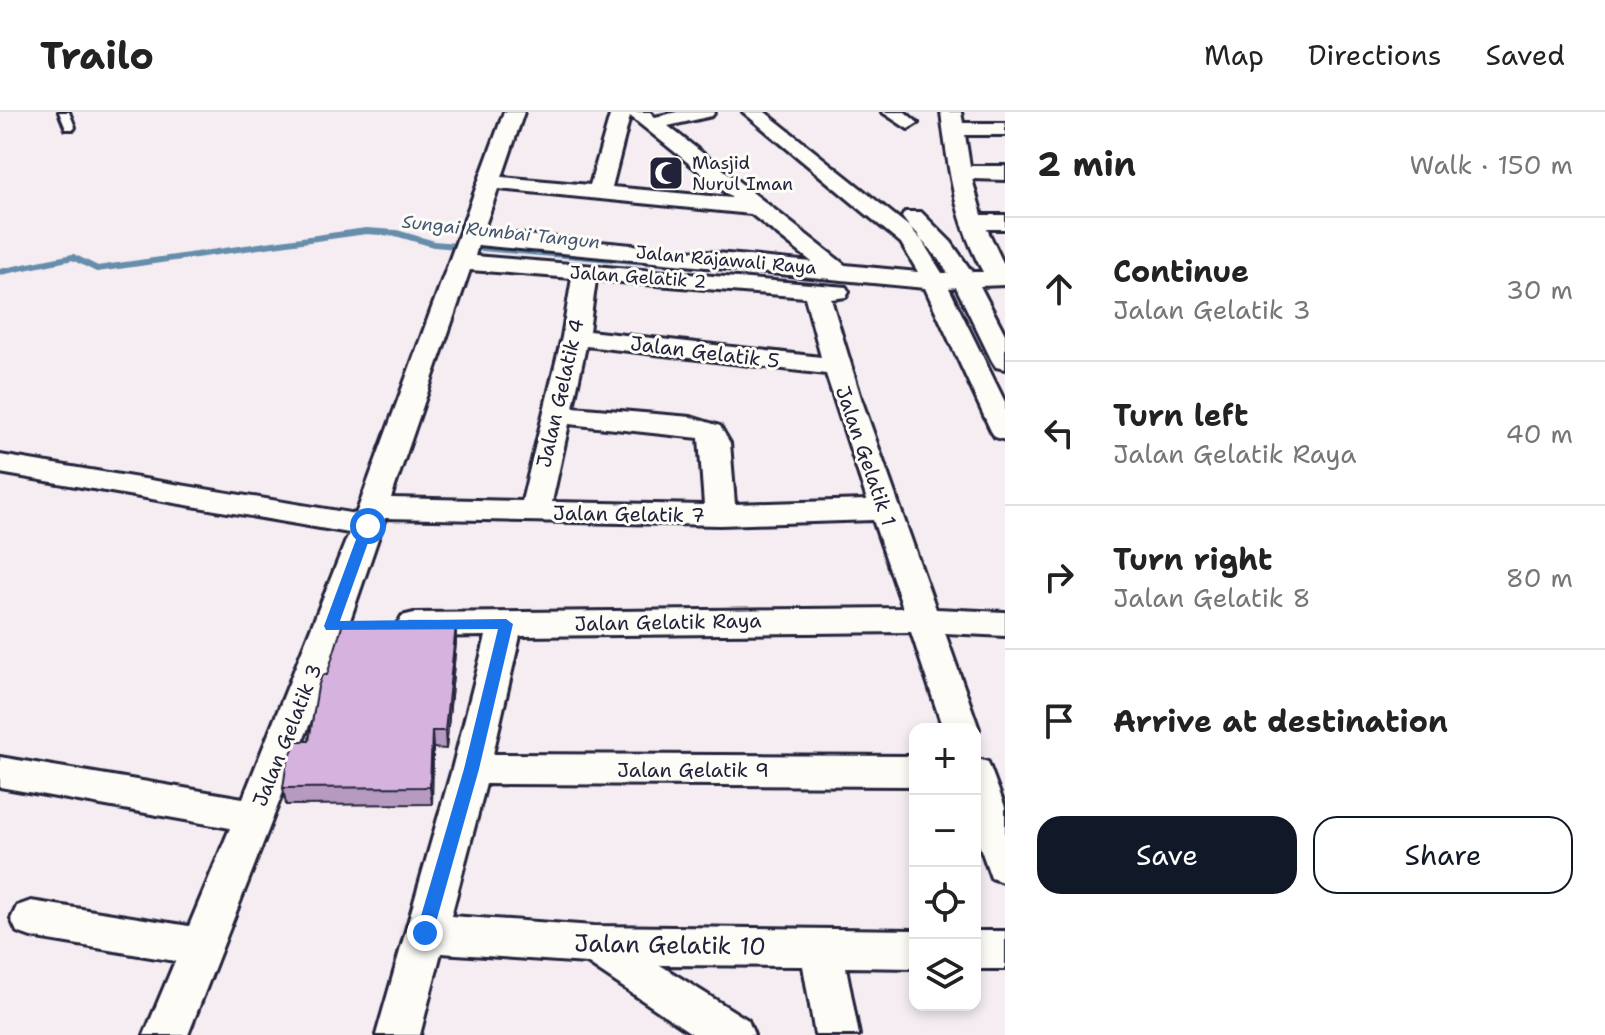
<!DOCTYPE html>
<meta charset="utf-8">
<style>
:root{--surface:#fff;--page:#f6f6f6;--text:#222;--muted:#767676;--line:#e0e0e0;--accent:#111827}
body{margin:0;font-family:"Shantell Sans",sans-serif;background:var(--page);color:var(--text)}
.controls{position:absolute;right:24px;bottom:24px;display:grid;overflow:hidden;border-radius:16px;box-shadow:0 4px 12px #0003}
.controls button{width:72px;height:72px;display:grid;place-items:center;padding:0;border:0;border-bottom:2px solid var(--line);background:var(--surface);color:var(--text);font:40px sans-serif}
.stop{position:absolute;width:24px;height:24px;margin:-18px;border:6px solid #1a73e8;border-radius:50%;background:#fff}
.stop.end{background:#1a73e8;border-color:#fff;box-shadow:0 2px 8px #0008}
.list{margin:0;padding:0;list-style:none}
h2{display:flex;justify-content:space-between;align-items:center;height:104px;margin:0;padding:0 32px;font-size:34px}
h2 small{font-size:26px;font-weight:400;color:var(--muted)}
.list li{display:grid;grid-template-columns:52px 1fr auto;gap:24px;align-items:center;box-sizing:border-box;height:144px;padding:0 32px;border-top:2px solid var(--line)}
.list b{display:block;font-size:30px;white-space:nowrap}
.list p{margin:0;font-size:26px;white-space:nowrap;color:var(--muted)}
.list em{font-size:26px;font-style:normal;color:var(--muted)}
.actions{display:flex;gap:16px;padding:24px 32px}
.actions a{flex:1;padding:18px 0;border:2px solid var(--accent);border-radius:24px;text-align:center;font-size:28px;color:var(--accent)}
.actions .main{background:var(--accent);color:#fff}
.icon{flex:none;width:44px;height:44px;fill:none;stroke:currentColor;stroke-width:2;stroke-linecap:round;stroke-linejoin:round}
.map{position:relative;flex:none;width:1005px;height:923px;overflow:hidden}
header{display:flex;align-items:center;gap:48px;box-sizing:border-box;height:112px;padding:0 40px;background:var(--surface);border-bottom:2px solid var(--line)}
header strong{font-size:38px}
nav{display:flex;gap:44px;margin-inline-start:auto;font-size:28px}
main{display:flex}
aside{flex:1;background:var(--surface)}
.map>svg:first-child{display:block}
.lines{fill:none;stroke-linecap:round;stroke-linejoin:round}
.stream{stroke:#668dab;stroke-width:6}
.lane-casing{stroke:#22223b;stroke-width:6}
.street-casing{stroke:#22223b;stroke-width:6}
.lane{fill:#fdfcf7;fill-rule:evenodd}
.street{fill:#fdfcf7;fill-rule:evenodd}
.wall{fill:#b79abf;stroke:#22223b;stroke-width:2}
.shaded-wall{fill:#957d9b;stroke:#22223b;stroke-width:2}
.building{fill:#d5b3de;stroke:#22223b;stroke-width:2}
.route{fill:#1a73e8}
.labels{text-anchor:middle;stroke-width:6;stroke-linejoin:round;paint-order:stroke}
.far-poi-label{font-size:18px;fill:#22223b;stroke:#fdfcf7;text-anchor:start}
.far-water-label{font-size:18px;font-style:italic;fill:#445773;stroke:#fdfcf7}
.far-street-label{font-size:18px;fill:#22223b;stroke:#fdfcf7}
.street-label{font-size:20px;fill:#22223b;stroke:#fdfcf7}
.near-street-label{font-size:24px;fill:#22223b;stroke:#fdfcf7}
</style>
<header>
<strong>Trailo</strong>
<nav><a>Map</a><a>Directions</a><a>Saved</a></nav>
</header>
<main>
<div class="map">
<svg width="1005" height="923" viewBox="0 0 1005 923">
<rect width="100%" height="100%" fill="#f5edf2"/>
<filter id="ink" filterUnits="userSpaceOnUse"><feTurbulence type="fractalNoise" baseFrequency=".0125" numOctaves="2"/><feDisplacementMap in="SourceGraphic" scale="16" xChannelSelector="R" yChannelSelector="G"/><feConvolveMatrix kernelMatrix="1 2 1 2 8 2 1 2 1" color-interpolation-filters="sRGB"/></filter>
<g filter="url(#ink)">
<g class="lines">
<path class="stream" d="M 0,160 L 73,145 L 97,157 L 366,119 L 396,121 L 434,132 L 775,161
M 873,170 L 934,176"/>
<defs>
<path id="lane" d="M 59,0 L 69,0 L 75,15 L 74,17 L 66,17 Z"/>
<path id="street" d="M 504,0 L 524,0 L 502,65 L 590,73 L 611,0 L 650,0 L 655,5 L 677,0 L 715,0 L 712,4 L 668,14 L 845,153 L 918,160 L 901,131 L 743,0 L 765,0 L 917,121 L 942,161 L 948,161 C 935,139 916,125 902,105 L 905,100 L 921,100 L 951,130 L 972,160 L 983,160 C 955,109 948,56 941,0 L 961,0 L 963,11 L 1005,11 L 1005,23 L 965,23 L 970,54 L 1005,54 L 1005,68 L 972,67 L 982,103 L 1005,103 L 1005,117 L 987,117 L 1005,155 L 1005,173 L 980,174 L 1005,222 L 1005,257 L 996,255 L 992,249 L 956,175 L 949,176 L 1005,290 L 1005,328 L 995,325 L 991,319 L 925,176 L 478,133 L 475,144 L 846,175 L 849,180 L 846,185 L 831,187 L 862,289 L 936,497 L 1005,500 L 1005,524 L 945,521 L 979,617 L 975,625 L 975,617 L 943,617 L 911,520 L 520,524 L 493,642 L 915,644 L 915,674 L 486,672 L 451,804 L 594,814 L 915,818 L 915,856 L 846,855 L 859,923 L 815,923 L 803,854 L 660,853 L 748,908 L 754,923 L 694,923 L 587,851 L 441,841 L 420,923 L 376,923 L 452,657 L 486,524 L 414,525 L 402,522 L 397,513 L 402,504 L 414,501 L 903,496 L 873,408 L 720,413 L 385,406 L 348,514 L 188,923 L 144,923 L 175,849 L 31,825 L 17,820 L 11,807 L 17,794 L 31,789 L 189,814 L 230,716 L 0,675 L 0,645 L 243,686 L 349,421 L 0,361 L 0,343 L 356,402 ZM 630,4 L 732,86 L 612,75 ZM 498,77 L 751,102 L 812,150 L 483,119 ZM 470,158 L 572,166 L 562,225 L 522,389 L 391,386 ZM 596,168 L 805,185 L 821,245 L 589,219 ZM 586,234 L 826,262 L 867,388 L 735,392 L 730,331 L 720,314 L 691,305 L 573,295 ZM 569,312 L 699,326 L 704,393 L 552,390 Z
M 882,0 L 905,0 L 918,11 L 908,17 Z
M 975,646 L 988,650 L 1005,695 L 1005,771 L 991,766 L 975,721 Z
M 975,819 L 1005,819 L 1005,857 L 975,857 Z"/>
</defs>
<use href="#lane" class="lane-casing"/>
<use href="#street" class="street-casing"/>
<use href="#lane" class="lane"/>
<use href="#street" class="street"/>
</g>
<path class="wall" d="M 456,513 L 456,530 L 446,637 L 433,636 L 432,692 L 286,693 L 283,676 L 309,629 L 327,563 Z"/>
<path class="shaded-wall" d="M 456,513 L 456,530 L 446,637 L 445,619 Z
M 432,619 L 433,636 L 432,692 L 430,675 Z"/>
<path class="building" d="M 343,511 L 456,513 L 445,619 L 432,619 L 430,675 L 283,676 L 286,655 L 296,629 L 309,629 L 318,575 L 322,563 L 327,563 Z"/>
</g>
<path class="route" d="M 368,410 L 374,414 L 340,509 L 506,507 L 513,512 L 479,657 L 433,821 L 425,828 L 416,821 L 464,657 L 498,517 L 326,518 L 324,514 L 361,414 Z"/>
<defs>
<symbol id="mosque-square" viewBox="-11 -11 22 22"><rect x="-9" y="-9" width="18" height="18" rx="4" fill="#22223b" stroke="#fdfcf7"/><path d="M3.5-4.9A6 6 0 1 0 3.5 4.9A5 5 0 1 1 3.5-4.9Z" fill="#fff"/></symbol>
</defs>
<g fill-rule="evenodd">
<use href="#mosque-square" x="646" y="41" width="40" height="40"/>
</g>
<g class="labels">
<g class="far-poi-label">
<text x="692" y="57">Masjid<tspan x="692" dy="21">Nurul Iman</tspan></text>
</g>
<g class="far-water-label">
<text transform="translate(501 120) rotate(6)" y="6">Sungai Rumbai Tangun</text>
</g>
<g class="far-street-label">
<text transform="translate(726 148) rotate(5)" y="6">Jalan Rajawali Raya</text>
<text transform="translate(638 165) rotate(4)" y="6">Jalan Gelatik 2</text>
</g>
<g class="street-label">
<text transform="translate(705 240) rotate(7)" y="7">Jalan Gelatik 5</text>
<text transform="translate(560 281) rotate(-77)" y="7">Jalan Gelatik 4</text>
<text transform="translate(866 344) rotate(71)" y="7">Jalan Gelatik 1</text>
<text transform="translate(629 402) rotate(1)" y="7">Jalan Gelatik 7</text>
<text transform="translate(668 510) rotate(-1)" y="7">Jalan Gelatik Raya</text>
<text transform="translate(287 623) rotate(-68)" y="7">Jalan Gelatik 3</text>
<text x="693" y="665">Jalan Gelatik 9</text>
</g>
<g class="near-street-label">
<text transform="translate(670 833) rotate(1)" y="8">Jalan Gelatik 10</text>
</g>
</g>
</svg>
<div class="controls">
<button>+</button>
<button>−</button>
<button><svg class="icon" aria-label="locate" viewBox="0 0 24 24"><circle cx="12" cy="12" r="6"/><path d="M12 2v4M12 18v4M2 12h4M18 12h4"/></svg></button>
<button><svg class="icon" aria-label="layers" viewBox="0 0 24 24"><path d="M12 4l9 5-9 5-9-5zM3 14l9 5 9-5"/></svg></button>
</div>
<div class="stop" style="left:368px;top:414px"></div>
<div class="stop end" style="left:425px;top:821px"></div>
</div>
<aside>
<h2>2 min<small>Walk · 150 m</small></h2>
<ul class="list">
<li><svg class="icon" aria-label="ahead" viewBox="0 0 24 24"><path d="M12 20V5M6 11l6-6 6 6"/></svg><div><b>Continue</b><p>Jalan Gelatik 3</p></div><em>30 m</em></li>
<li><svg class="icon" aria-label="left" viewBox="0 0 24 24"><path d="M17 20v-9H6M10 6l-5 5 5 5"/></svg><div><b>Turn left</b><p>Jalan Gelatik Raya</p></div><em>40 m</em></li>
<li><svg class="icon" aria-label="right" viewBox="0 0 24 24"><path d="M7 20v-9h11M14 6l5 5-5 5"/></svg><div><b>Turn right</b><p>Jalan Gelatik 8</p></div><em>80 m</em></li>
<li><svg class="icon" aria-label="arrive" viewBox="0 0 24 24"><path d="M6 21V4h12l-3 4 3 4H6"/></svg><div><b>Arrive at destination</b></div></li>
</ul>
<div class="actions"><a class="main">Save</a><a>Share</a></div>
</aside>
</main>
